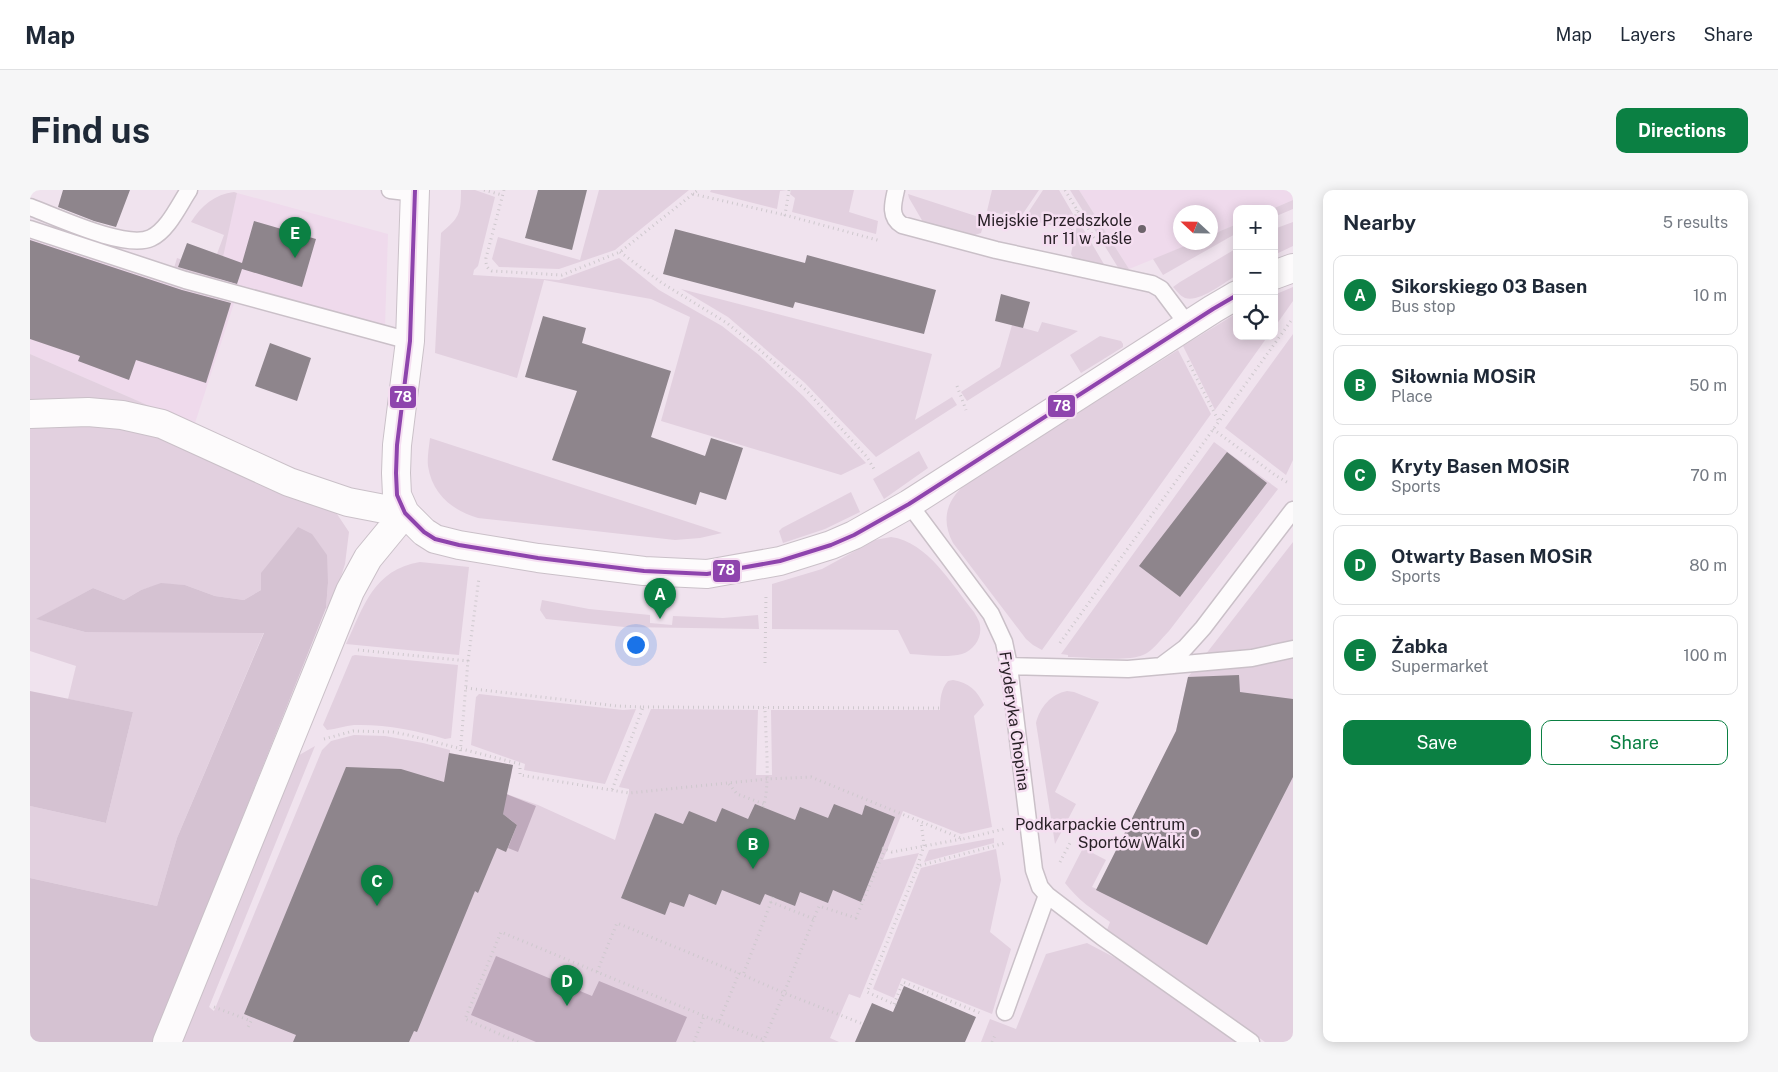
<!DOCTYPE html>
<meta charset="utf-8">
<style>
:root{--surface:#fff;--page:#f6f6f7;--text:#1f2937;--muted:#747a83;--line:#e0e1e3;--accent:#0b8043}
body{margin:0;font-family:"Public Sans",sans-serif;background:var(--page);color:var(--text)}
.controls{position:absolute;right:15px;top:15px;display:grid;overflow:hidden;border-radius:10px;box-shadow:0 2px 12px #0003}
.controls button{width:45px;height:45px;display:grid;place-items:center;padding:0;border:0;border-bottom:1px solid var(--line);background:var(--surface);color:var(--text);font:25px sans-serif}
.compass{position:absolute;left:1143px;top:15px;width:45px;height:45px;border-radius:50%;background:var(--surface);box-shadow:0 2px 12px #0003;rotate:292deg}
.you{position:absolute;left:605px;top:454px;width:18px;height:18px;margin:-12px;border:4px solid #fff;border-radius:50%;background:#1a73e8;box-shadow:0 0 0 8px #1a73e833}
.badge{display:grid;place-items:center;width:32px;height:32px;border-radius:50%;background:var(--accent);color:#fff;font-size:16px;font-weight:700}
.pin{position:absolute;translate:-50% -41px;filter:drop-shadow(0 1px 2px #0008)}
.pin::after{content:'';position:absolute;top:26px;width:18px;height:15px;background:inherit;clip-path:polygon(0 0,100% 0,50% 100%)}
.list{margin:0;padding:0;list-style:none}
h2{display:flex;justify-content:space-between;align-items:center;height:65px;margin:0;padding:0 20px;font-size:21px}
h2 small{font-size:16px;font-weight:400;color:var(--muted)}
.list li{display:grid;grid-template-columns:32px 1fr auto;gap:15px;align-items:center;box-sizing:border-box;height:80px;margin:0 10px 10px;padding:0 10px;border:1px solid var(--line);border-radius:10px}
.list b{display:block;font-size:19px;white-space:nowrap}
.list p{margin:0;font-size:16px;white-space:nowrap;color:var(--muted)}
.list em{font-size:16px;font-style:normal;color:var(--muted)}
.actions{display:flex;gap:10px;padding:15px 20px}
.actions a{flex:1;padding:11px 0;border:1px solid var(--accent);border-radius:10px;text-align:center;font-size:18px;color:var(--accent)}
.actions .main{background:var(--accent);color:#fff}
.icon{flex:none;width:28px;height:28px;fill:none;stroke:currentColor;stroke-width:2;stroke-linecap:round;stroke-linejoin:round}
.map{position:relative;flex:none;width:1263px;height:852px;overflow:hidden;border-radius:10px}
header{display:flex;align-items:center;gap:30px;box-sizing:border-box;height:70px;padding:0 25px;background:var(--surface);border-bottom:1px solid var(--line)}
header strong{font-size:24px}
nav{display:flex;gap:28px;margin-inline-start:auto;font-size:18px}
.intro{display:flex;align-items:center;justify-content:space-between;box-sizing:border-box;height:120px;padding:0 30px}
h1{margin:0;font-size:35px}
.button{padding:12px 22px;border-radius:10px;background:var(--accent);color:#fff;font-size:18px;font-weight:700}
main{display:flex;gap:30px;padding:0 30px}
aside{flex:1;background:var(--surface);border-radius:10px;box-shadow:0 2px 12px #0003}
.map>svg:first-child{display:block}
.built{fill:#efdaec}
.green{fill:#e2d0df}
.forest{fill:#d5c2d2}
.water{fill:#bfaabc}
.building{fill:#8e858c}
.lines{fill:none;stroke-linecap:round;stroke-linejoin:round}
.service-casing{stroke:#cac0c8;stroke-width:19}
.minor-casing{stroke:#cac0c8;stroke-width:30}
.path{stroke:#cec8cd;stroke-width:3;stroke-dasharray:1 4;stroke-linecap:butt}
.service{stroke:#fdfbfc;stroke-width:16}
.minor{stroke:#fdfbfc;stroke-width:28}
.bus-1-casing{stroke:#f5def1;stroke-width:8}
.bus-1{stroke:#8e44ad;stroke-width:4}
.poi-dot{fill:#6d646b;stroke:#f5def1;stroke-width:2}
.labels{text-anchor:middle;stroke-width:5;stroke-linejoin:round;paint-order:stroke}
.poi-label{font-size:16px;fill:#271f25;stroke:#f5def1;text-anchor:end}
.street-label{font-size:16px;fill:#271f25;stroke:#f5def1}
.line-badge{stroke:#f5def1;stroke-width:2}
.badge-label{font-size:14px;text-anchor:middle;font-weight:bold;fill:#fff}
</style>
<header>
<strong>Map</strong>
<nav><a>Map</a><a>Layers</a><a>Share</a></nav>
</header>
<div class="intro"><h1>Find us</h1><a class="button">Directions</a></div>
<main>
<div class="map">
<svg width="1263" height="852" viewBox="0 0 1263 852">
<rect width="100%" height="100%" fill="#f0e3ee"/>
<path class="built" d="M 1049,0 L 1263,0 L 1263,10 L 1242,19 L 1207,19 L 1207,34 L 1181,45 L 1180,22 L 1150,22 L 1150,52 L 1163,53 L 1099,79 Z
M 207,3 L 358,44 L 355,136 L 209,98 L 165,233 L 145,227 L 0,164 L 0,29 L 85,60 L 187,90 Z"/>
<path class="green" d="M 431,0 L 445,0 L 465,7 L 448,76 L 444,80 L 443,85 L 529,90 L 589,68 L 629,100 L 692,136 L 729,165 L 773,206 L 836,273 L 811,285 L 631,231 L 660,127 L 621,109 L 514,90 L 487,188 L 405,163 L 411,43 C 429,28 431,24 431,0 Z
M 569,0 L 659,0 L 585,60 L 529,79 L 469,77 L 462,69 L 468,47 L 550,70 Z
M 681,0 L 757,0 L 750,1 L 747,19 L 680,2 Z
M 761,0 L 824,0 L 819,22 L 848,31 L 846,44 L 762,22 L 765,8 L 760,4 Z
M 962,0 L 1009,0 L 990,28 L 957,21 Z
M 1013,0 L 1029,0 L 1043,24 L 1041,39 L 994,29 Z
M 1040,0 L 1049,0 L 1099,79 L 1089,79 Z
M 204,2 L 207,3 L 188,90 L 144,78 L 147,68 L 181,80 L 194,45 L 161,32 C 171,16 185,4 204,2 Z
M 878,4 L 955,29 L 951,43 L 945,45 L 893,32 L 879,8 Z
M 1263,10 L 1263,19 L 1244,27 L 1244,19 L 1242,19 Z
M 1048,30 L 1075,76 L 1044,69 L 1041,64 Z
M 1263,32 L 1263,56 L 1244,65 L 1244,39 Z
M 1207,34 L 1207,43 L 1133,85 L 1123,69 L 1162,53 L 1180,52 L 1181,45 Z
M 1207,58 L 1207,85 C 1195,92 1169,113 1155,108 C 1150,106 1147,101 1143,97 L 1150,92 Z
M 1263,97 L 1263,111 L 1244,138 L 1244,105 Z
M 651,99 L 902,164 L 885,230 L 922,207 L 927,215 L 846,267 L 775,193 L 698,127 Z
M 1207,123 L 1207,146 L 1238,146 L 1185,220 L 1153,156 Z
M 1012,132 L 1048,141 L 937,211 L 931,202 L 970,177 L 982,135 L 1008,142 Z
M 1263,144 L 1263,270 L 1256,285 L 1195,238 Z
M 1070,146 L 1091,151 L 1093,154 L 1093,157 L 1051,183 L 1040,165 Z
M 1148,160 L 1181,224 L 1012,460 L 1003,455 L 996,449 L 923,353 C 910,329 917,307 940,291 Z
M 0,164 L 145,227 L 0,213 Z
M 79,231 L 168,259 L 307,324 L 319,342 L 315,374 L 300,421 L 296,418 L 298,393 L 231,400 L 214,410 L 185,406 L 155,395 L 131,394 L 111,400 L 94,410 L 63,398 L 7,429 L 55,442 L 234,442 L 147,648 L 127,716 L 0,688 L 0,616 L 76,633 L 103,522 L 38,509 L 46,476 L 0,461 L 0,232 Z
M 400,248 L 692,343 L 670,348 L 645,350 L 448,328 C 423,321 402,304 398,276 C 397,268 399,257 400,248 Z
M 1184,252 L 1248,299 L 1139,441 C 1131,449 1123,461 1113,465 C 1097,472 1056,467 1038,467 L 1038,465 L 1031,464 Z
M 889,261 L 898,278 L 854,309 L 843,289 Z
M 821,302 L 830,322 L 795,339 L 753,353 L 749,341 L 752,338 Z
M 861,347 C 898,352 922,395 944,422 C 946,426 950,431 950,436 C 952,448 944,460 932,464 C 917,468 896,465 880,464 L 868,440 L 742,439 L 742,394 L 792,379 L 845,350 Z
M 1263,352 L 1263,852 L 1235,852 L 1077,740 L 1080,732 C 1063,720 1048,710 1035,693 L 1053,658 L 1076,670 L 1062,697 L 1067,699 L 1146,541 L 1158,487 Z
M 390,372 L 439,377 L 429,465 L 316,454 C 334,416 343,380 390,372 Z
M 512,410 L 559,419 L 620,425 L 620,433 L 642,435 L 643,426 L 693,428 L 728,425 L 729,439 L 594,437 L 516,429 L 510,420 Z
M 325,465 L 428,475 L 421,548 L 415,549 C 386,540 354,534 324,535 C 315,536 306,539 297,540 L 293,535 L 322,466 Z
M 923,490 C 939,493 947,500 954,515 L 944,526 L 962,637 L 931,644 L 873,621 L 853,670 L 889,663 L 830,808 L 819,804 L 800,848 L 809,852 L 148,852 L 264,568 L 285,556 L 179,817 L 184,821 L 292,560 L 301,551 L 324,545 L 355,546 L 393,553 L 420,560 L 420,563 L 483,575 L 481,587 L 474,603 L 508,615 L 585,650 L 599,603 L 599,599 L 589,597 L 621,519 L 728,520 L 726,585 L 742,585 L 741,520 L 910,520 C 910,509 911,499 918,491 Z
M 1037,501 L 1044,502 L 1069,512 L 1025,602 L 1046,614 L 1025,654 L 1006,533 C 1010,517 1021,504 1037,501 Z
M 449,504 L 593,520 L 606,519 L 575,594 L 494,580 L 495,574 L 441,555 L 446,507 Z
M 964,648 L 964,653 L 894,672 L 899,660 Z
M 966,659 L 971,690 L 960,742 L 981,759 L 962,824 L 872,788 L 864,808 L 843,799 L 891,678 Z
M 1057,753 L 1095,773 L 1208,852 L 951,852 L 960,829 L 986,839 L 1016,764 Z"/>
<path class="forest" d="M 268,337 L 282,344 L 297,365 L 298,393 L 296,418 L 123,852 L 0,852 L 0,688 L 127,716 L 147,648 L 234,443 L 55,442 L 6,429 L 63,398 L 94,410 L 111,400 L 131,393 L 155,395 L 185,406 L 214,410 L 231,400 L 231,383 Z
M 0,501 L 103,522 L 76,633 L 0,616 Z"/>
<path class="water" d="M 433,592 L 474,603 L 506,616 L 488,662 L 478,658 L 487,635 Z
M 466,766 L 562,806 L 569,791 L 657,827 L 646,852 L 506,852 L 441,825 Z"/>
<path class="building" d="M 33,0 L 100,0 L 86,37 L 64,31 L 28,17 Z
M 508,0 L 557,0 L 542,60 L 495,48 Z
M 224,31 L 286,49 L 272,97 L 212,79 L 207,94 L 148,77 L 157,53 L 212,73 Z
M 645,39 L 775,73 L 777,65 L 906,100 L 894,144 L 765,112 L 763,118 L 633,84 Z
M 0,50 L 152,100 L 201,113 L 176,193 L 106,170 L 99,190 L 48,171 L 50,166 L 0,149 Z
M 971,104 L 1000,112 L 993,138 L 965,131 Z
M 513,126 L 556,138 L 552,153 L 641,181 L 621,247 L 675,266 L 681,248 L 713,258 L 696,310 L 670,302 L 666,315 L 522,270 L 547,201 L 495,187 Z
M 240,153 L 281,168 L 267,211 L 225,196 Z
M 1197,262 L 1237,293 L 1150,407 L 1109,376 Z
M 1209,485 L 1210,502 L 1263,509 L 1263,587 L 1177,755 L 1066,700 L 1146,541 L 1158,487 Z
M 419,563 L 483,575 L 473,624 L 487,635 L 476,662 L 467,658 L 448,703 L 445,701 L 387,842 L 384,841 L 379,852 L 263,852 L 266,845 L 214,824 L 316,577 L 371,579 L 414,592 Z
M 725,614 L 765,630 L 770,617 L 798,628 L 804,614 L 832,625 L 835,615 L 865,627 L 831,712 L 803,700 L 798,713 L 770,702 L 765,716 L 735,704 L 730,715 L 692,700 L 686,715 L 659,704 L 654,717 L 640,712 L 635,725 L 591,708 L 625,623 L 653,634 L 659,621 L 686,632 L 692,618 L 718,629 Z
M 874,796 L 946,827 L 935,852 L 825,852 L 842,813 L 863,822 Z"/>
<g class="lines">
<defs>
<path id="service" d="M 360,0 L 385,3
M 866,0 C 863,13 859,27 872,35 L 966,60 L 1122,94 L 1131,99 L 1158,135
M 0,17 C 27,27 96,60 121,48 C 138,40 149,15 159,0
M 0,39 L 155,90 L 380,151
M 879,314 L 961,424 L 974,452 L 979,476 L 1004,680 L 1010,697 L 1017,705 L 1072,747 L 1221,852
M 979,476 L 1098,479 L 1222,468 L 1263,459
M 1131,476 L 1155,458 L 1173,438 L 1263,320
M 975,822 L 1017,705"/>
<path id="minor" d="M 385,0 L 380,151 L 367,255 L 366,283 L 367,305 L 375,323 L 394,342 L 405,349 L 429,355 L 508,368 L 614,381 L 677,384 L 750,371 L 801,355 L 824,345 L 879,314 L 1183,119 L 1207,105
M 1244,85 L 1263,78
M 0,224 L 58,222 L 92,225 L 132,234 L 259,292 L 318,312 L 375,323
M 137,852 L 320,401 L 338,368 L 375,323"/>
</defs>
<use href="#service" class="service-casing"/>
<use href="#minor" class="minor-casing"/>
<path class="path" d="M 454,0 L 472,5
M 474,0 L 456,68 C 456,74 456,78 462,81 L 532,85 L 590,62 L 668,0
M 759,0 L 755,25 L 851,51
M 1035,0 L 1069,56
M 663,4 L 755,25
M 1040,50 L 1047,20
M 590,62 L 632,93 L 697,133 L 731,161 L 776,200 L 837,267 L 844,279
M 1158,171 L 1189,232
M 927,196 L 936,220
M 1183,239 L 1245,285 L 1260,294
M 1030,453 L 1263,128
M 328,460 L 438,471 L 430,565
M 438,471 L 449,388
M 735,473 L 736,404
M 436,498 L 587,516 L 613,517 L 582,600
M 613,517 L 910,518
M 294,549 L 323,541 L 363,542 L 378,545 L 490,574 L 490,585 L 599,603 L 737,589 L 781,587 L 933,649 L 974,639
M 699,594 L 707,604 L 734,614
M 733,617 C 741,598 735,540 735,517
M 852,658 L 862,662 L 932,649
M 1030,672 L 1040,653
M 888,675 L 894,655 L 891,632
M 743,707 L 741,712 L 784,729
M 741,712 L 713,785 L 754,803 L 789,716 L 826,728 L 855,659
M 709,783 L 689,832 L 567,782 L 587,733 L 713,785
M 864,814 L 873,792 L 950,823
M 866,815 L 837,802 L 888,676 L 975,653
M 184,817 L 221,831 L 217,839
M 689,832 L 734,850
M 488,852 L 435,829 L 471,742 L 567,782
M 664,852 L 674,826
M 733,852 L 754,803 L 833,834
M 962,852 L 966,843"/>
<use href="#service" class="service"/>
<use href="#minor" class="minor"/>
<defs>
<path id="bus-1" d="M 385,0 L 380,151 L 367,255 L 366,283 L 367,305 L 375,323 L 394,342 L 405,349 L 429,355 L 508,368 L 614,381 L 677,384 L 750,371 L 801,355 L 824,345 L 879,314 L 1183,119 L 1207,105"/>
</defs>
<use href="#bus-1" class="bus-1-casing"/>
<use href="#bus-1" class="bus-1"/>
</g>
<g class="poi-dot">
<circle cx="1112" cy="39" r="5"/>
<circle cx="1165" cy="643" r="5"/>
</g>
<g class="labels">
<g class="poi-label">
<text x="1102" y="36">Miejskie Przedszkole<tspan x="1102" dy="18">nr 11 w Jaśle</tspan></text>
<text x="1155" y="640">Podkarpackie Centrum<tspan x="1155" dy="18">Sportów Walki</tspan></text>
</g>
<g class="street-label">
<text transform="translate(985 531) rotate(82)" y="6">Fryderyka Chopina</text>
</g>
</g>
<g class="line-badge">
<rect x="359" y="195" width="28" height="24" rx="5" fill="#8e44ad"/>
<rect x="1017" y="204" width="29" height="24" rx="5" fill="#8e44ad"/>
<rect x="682" y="369" width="29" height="24" rx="5" fill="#8e44ad"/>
</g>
<g class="badge-label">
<text x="373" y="212">78</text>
<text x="1032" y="221">78</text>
<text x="696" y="385">78</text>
</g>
</svg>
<div class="controls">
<button>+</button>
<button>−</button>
<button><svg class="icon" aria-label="locate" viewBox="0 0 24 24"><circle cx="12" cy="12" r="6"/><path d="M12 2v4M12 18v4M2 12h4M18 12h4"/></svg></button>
</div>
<svg class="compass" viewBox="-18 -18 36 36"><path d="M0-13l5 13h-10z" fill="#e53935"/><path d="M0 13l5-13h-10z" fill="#747a83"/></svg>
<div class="you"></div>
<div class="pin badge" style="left:630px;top:429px">A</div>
<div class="pin badge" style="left:723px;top:679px">B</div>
<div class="pin badge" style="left:347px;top:716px">C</div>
<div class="pin badge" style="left:537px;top:816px">D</div>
<div class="pin badge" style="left:265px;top:68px">E</div>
</div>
<aside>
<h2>Nearby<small>5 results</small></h2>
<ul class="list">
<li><span class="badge">A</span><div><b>Sikorskiego 03 Basen</b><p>Bus stop</p></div><em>10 m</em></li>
<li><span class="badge">B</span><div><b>Siłownia MOSiR</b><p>Place</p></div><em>50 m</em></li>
<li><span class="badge">C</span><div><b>Kryty Basen MOSiR</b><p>Sports</p></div><em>70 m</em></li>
<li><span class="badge">D</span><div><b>Otwarty Basen MOSiR</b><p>Sports</p></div><em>80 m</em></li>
<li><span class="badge">E</span><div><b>Żabka</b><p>Supermarket</p></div><em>100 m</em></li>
</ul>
<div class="actions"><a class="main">Save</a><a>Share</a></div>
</aside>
</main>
